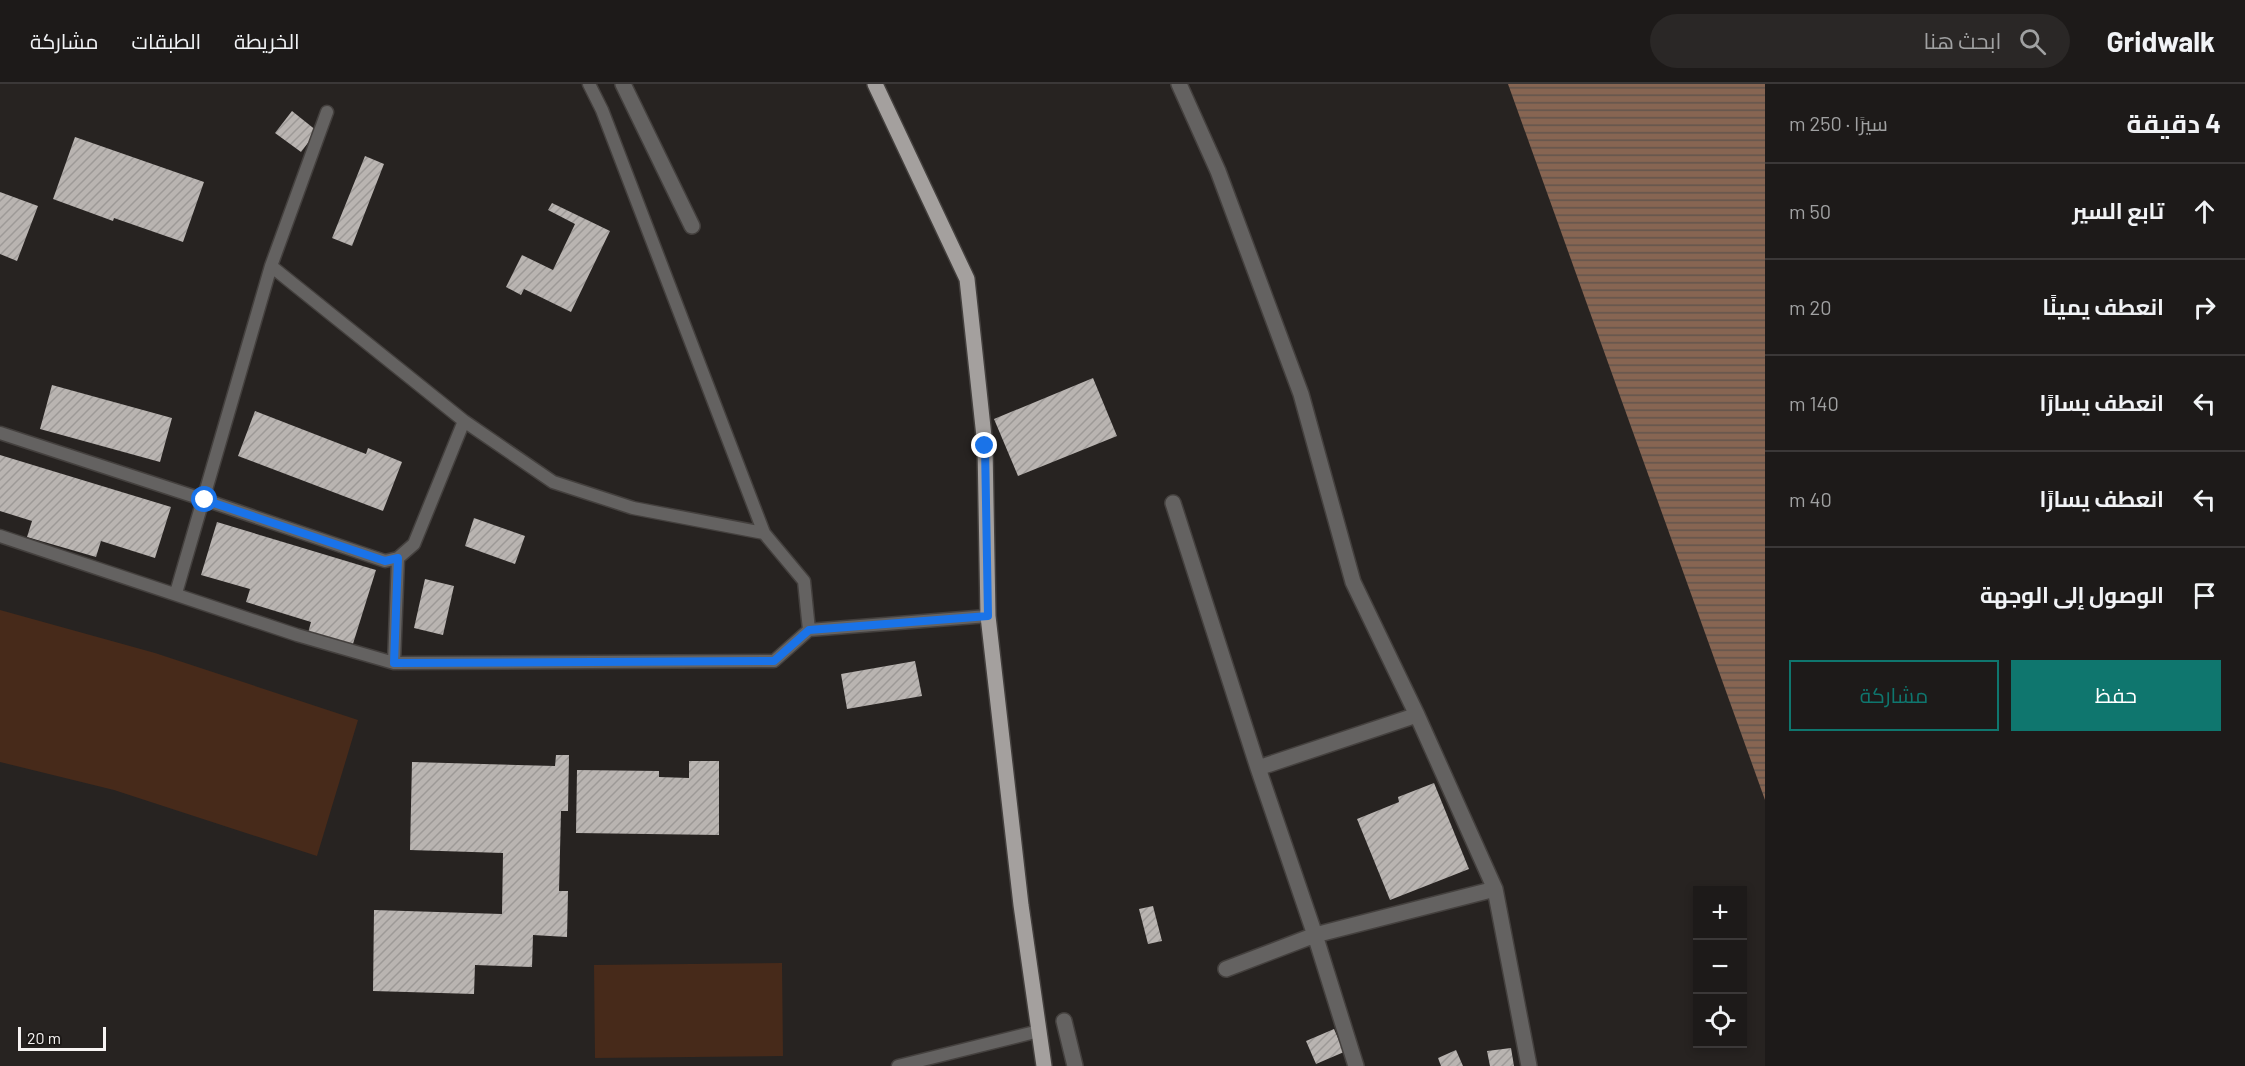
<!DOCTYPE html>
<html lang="ar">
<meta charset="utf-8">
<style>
:root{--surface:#1d1a19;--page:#2a2726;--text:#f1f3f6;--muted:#a0a1a2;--line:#3b3838;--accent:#0f766e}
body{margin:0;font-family:Barlow,Cairo,sans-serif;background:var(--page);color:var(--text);direction:rtl}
.controls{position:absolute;right:18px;bottom:18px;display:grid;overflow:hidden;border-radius:0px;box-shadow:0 3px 9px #0003}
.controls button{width:54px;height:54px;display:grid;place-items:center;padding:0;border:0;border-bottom:2px solid var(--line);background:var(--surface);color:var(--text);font:30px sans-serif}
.scale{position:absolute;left:18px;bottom:15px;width:88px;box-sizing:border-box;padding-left:6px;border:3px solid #f7f4f3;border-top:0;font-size:16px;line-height:21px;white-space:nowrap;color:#f7f4f3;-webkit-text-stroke:4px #1d1917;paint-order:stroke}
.stop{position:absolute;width:18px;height:18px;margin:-14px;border:4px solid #1a73e8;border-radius:50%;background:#fff}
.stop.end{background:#1a73e8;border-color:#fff;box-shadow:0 2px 6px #0008}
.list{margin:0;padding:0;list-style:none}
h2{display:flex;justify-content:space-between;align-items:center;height:78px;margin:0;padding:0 24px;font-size:26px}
h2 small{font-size:20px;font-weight:400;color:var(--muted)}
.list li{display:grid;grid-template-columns:39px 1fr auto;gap:18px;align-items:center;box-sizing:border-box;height:96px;padding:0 24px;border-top:2px solid var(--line)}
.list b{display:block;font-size:22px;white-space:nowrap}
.list em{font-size:20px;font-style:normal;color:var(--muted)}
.actions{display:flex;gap:12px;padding:18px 24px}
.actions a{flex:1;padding:14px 0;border:2px solid var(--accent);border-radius:0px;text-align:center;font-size:21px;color:var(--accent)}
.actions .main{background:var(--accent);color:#fff}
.icon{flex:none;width:33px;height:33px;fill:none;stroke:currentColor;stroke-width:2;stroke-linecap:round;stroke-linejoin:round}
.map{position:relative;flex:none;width:1765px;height:982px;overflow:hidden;direction:ltr}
header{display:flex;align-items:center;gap:36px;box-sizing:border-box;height:84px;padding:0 30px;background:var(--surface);border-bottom:2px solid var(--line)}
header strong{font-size:28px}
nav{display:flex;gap:33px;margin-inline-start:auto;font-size:21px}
.search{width:420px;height:54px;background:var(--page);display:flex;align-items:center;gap:15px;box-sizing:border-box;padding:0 21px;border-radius:33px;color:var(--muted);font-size:22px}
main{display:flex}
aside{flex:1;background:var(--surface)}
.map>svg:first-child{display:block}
.pitch{fill:#472a1a}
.water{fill:url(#water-rules)}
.building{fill:url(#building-hatch)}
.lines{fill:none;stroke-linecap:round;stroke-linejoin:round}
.service-casing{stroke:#44403e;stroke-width:15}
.minor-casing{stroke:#44403e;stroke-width:18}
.primary-casing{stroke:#44403e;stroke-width:18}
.service{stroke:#646261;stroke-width:12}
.minor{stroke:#646261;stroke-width:15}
.primary{stroke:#a4a09e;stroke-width:15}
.route{stroke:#1a73e8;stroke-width:8}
</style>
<header>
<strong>Gridwalk</strong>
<div class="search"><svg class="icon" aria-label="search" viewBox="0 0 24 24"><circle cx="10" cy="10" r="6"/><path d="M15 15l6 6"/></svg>ابحث هنا</div>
<nav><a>الخريطة</a><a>الطبقات</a><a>مشاركة</a></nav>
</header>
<main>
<aside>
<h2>4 دقيقة<small>سيرًا · 250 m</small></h2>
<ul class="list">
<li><svg class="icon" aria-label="ahead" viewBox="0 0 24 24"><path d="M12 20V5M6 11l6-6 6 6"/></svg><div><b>تابع السير</b></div><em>50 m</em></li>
<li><svg class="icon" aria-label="right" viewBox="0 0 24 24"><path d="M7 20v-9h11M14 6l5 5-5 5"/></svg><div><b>انعطف يمينًا</b></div><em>20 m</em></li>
<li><svg class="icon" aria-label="left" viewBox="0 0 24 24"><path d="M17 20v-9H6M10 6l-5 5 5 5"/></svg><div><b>انعطف يسارًا</b></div><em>140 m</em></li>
<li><svg class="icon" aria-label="left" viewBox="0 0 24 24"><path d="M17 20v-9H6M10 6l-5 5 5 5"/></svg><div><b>انعطف يسارًا</b></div><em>40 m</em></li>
<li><svg class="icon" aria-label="arrive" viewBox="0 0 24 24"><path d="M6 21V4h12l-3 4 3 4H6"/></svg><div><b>الوصول إلى الوجهة</b></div></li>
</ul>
<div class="actions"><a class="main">حفظ</a><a>مشاركة</a></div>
</aside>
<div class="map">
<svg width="1765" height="982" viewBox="0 0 1765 982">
<defs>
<pattern id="water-rules" width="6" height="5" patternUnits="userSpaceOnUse" patternTransform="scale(1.5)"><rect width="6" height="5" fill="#876552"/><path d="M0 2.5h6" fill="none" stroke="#62544d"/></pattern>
<pattern id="building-hatch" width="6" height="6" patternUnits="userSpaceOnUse" patternTransform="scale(1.5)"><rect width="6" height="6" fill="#b9b4b1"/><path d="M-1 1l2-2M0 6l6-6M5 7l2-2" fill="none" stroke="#9d9997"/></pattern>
</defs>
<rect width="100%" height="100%" fill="#272321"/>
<path class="pitch" d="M 0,526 L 155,569 L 358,636 L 317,772 L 114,706 L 0,678 Z
M 782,879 L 783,972 L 595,974 L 594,881 Z"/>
<path class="water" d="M 1508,0 L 1765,0 L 1765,716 Z"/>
<path class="building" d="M 292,27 L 317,47 L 301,68 L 275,49 Z
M 75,53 L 204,98 L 183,158 L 114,134 L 113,137 L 53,115 Z
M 365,72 L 384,80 L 352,162 L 332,154 Z
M 0,108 L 38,122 L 17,177 L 0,170 Z
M 552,119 L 610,147 L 571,228 L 524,205 L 521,211 L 506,203 L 522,171 L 553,186 L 575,140 L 548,126 Z
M 1093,294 L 1117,352 L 1018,392 L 994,335 Z
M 52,301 L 172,334 L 160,378 L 40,345 Z
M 255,327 L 366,370 L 368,364 L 402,378 L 383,427 L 238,372 Z
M 0,371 L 171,423 L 155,474 L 101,457 L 96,473 L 27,453 L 32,437 L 0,427 Z
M 474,434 L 525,452 L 515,480 L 465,462 Z
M 217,438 L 376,486 L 352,563 L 308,549 L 311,538 L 246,518 L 250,505 L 201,491 Z
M 425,495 L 454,502 L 443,551 L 414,544 Z
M 915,577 L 922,612 L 847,625 L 841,590 Z
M 556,671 L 569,671 L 568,727 L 561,727 L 559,807 L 568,807 L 567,853 L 533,851 L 532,883 L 475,881 L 474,910 L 373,907 L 374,826 L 502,830 L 503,769 L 410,766 L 412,678 L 555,682 Z
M 689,677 L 719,677 L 719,751 L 576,749 L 577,686 L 659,687 L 659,693 L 689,694 Z
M 1434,699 L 1469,785 L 1390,816 L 1357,735 L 1399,718 L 1398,713 Z
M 1153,822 L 1162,857 L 1148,860 L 1139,825 Z
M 1334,945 L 1344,968 L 1316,980 L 1306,957 Z
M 1511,964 L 1514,982 L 1490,982 L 1487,967 Z
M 1456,966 L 1463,982 L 1441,982 L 1438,974 Z"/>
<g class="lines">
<defs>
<path id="service" d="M 589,0 L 602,26 L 764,449 L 804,497 L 809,546
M 271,182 L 464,337 L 553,398 L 633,424 L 764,449
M 0,349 L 205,416 L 385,477 L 398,474 L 414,460 L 464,337
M 0,452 L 297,551 L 394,579 L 774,577 L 809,546 L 988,532
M 176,509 L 271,182 L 327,28
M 394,579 L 398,474
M 898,982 L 1039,947"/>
<path id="minor" d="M 623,0 L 692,142
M 1179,0 L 1218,87 L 1301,310 L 1353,498 L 1417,631 L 1495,805 L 1529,982
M 1173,419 L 1258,684 L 1315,851 L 1356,982
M 1258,684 L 1417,631
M 1226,885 L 1315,851 L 1495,805
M 1064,937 L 1075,982"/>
<path id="primary" d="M 875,0 L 967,195 L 985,362 L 988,532 L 1021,821 L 1044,982"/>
</defs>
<use href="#service" class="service-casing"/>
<use href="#minor" class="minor-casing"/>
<use href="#primary" class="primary-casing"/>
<use href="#service" class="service"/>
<use href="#minor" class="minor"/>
<use href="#primary" class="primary"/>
</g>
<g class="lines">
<path class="route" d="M 205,416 L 385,477 L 398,474 L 394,579 L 774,577 L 809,546 L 988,532 L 985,362"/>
</g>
</svg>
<div class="controls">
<button>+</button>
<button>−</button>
<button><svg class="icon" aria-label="locate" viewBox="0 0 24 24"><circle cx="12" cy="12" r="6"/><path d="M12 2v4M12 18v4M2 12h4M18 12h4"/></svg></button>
</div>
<div class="scale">20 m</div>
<div class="stop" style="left:205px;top:416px"></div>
<div class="stop end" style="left:985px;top:362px"></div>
</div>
</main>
